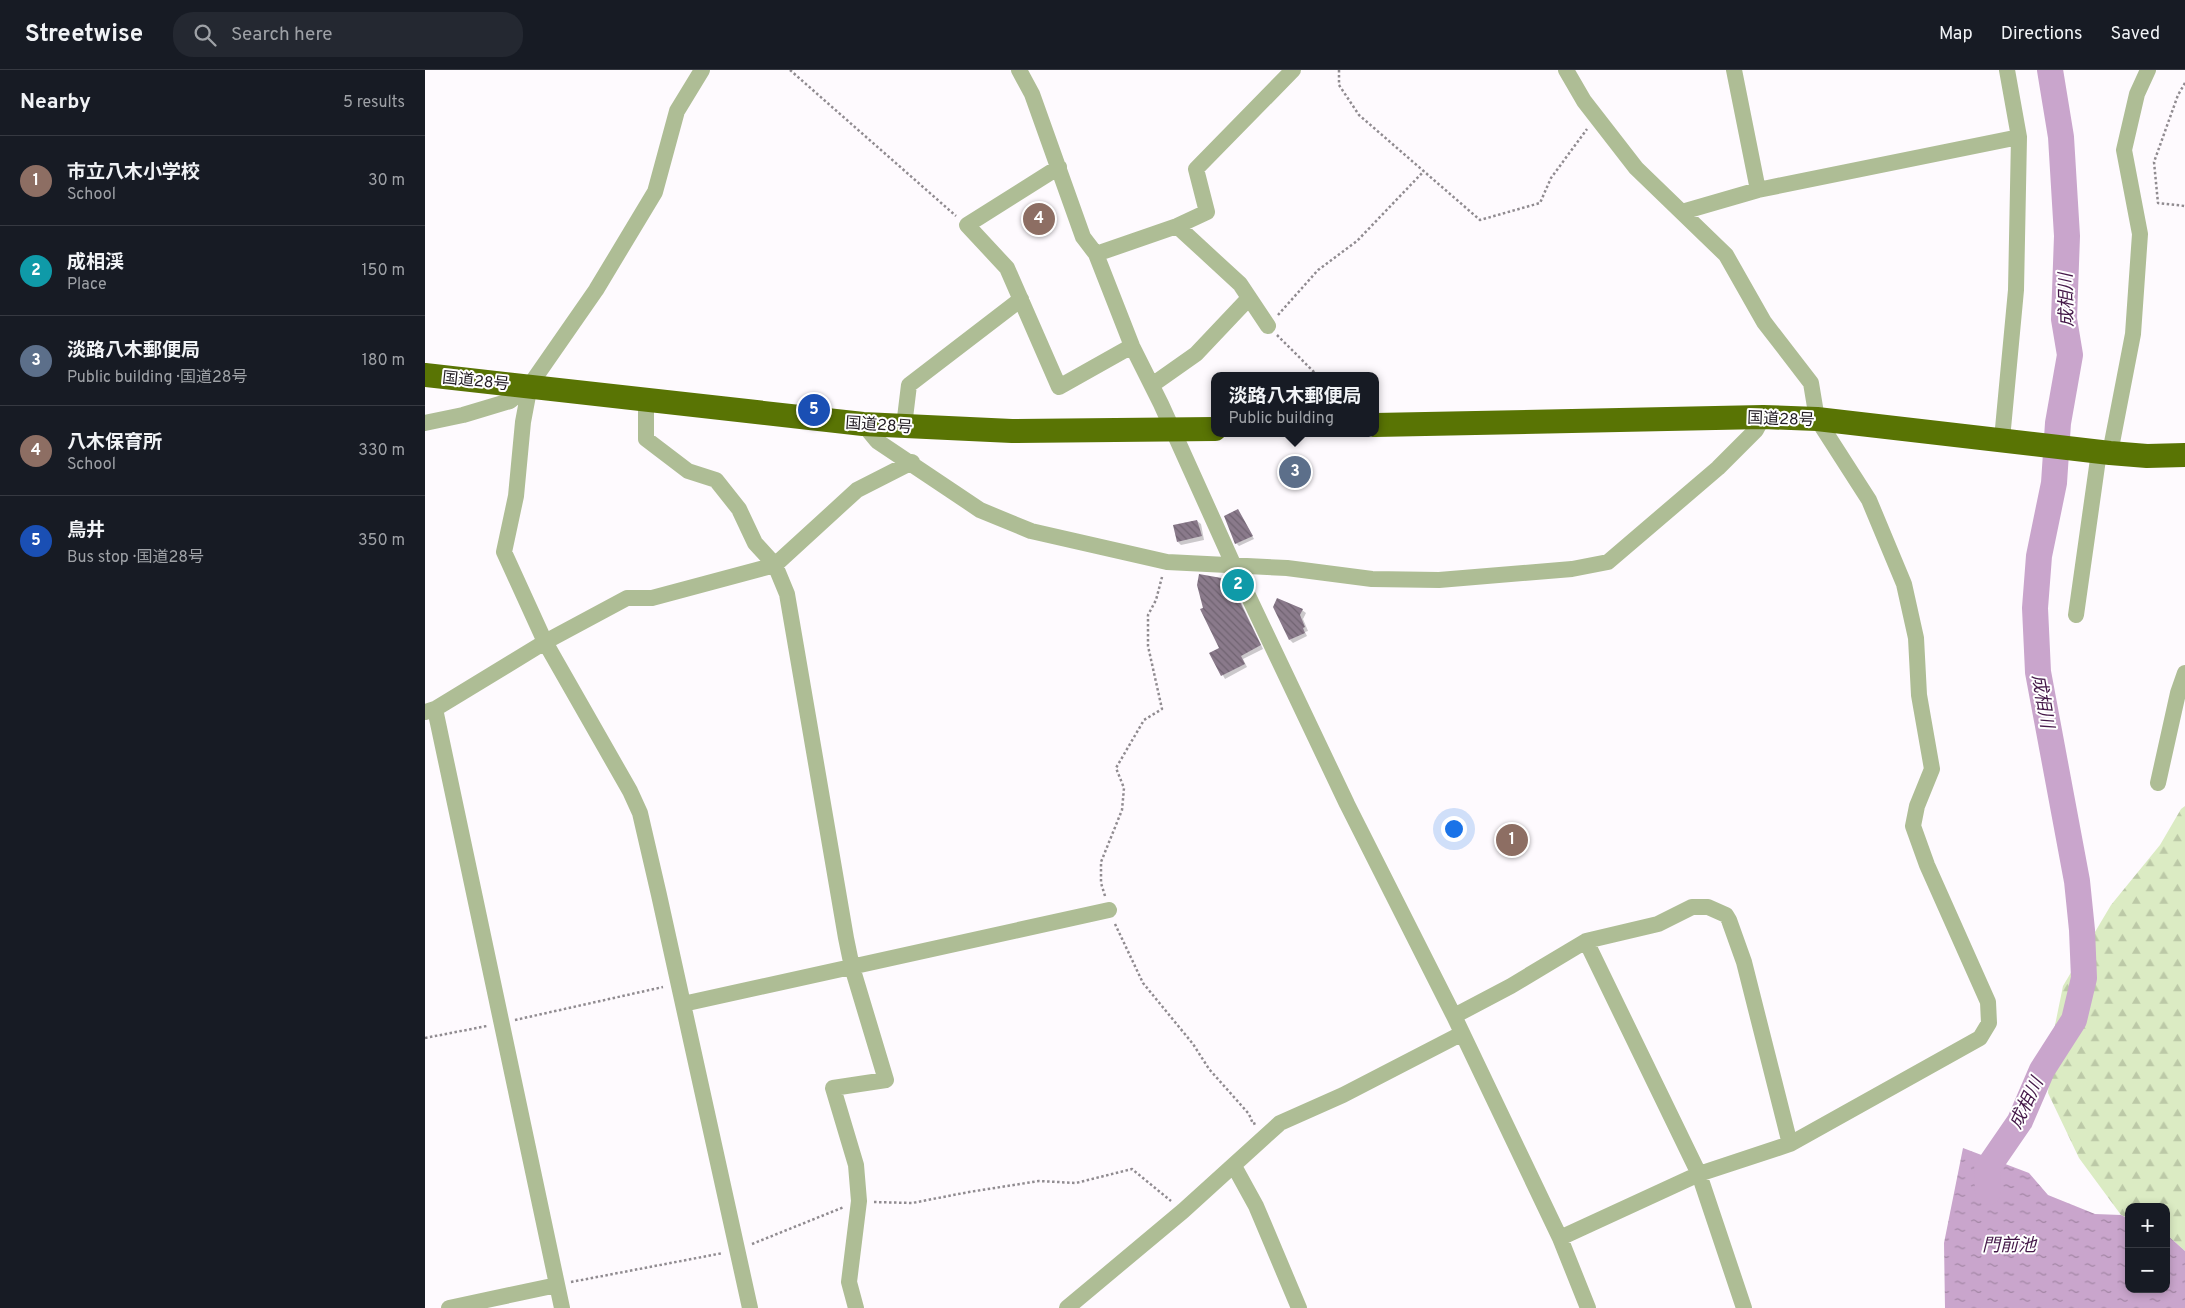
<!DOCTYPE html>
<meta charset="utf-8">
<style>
:root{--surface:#171b24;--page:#242831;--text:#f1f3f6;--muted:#9ea1a6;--line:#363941;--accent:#a9b592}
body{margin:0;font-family:Overpass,"Noto Sans JP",sans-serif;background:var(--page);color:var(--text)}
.controls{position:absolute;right:15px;bottom:15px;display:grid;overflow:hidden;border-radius:10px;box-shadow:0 2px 8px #0003}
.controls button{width:45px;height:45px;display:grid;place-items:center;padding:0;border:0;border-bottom:1px solid var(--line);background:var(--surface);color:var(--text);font:25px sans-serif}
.you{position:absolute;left:1028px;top:758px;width:18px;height:18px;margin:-12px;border:4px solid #fff;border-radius:50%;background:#1a73e8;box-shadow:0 0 0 8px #1a73e833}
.badge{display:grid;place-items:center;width:32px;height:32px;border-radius:50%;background:var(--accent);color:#fff;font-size:16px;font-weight:700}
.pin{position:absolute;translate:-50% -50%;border:2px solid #fff;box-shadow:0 1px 5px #0006}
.popup{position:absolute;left:786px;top:302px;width:168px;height:65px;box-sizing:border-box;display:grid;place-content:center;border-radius:10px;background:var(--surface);filter:drop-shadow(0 1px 4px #0005);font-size:16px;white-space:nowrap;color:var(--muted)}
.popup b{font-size:19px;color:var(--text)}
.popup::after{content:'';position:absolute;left:50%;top:100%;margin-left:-10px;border:10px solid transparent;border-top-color:var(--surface)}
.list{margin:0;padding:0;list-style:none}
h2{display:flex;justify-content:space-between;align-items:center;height:65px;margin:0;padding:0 20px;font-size:21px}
h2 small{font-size:16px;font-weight:400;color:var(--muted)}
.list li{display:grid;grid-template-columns:32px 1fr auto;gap:15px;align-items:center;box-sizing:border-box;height:90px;padding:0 20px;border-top:1px solid var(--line)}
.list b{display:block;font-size:19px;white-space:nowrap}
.list p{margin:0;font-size:16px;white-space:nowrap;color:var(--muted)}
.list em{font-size:16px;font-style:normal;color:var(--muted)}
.icon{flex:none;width:28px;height:28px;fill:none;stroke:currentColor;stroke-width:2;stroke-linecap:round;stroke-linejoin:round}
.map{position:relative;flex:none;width:1760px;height:1238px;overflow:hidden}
header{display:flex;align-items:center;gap:30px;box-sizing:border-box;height:70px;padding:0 25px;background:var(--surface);border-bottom:1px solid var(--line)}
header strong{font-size:24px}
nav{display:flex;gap:28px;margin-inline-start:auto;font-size:18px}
.search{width:350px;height:45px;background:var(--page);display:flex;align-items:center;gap:12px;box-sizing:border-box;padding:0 18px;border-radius:20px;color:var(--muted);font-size:19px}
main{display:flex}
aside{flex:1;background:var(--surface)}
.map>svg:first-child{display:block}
.forest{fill:url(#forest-firs)}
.water{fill:url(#water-ripples)}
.shadow{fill:#0003}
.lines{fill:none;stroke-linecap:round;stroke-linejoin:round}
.river{stroke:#c9a5cc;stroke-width:26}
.building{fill:url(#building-back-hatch)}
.path{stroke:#908b90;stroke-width:2.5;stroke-dasharray:2.5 2.5;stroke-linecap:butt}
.minor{stroke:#aebd95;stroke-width:16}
.highway{stroke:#597404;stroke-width:24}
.labels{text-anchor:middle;stroke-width:4;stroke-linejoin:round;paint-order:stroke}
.street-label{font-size:16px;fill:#231d24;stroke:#fff}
.water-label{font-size:18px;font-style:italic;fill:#441848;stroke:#fff}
</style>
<header>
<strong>Streetwise</strong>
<div class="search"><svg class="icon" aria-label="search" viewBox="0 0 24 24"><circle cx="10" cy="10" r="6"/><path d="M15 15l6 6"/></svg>Search here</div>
<nav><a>Map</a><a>Directions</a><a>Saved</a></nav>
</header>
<main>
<aside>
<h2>Nearby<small>5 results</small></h2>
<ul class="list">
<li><span class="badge" style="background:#8d6e63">1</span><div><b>市立八木小学校</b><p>School</p></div><em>30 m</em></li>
<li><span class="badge" style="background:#0f9aa8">2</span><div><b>成相渓</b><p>Place</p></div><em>150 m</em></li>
<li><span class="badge" style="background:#5c6f8a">3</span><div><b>淡路八木郵便局</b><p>Public building · 国道28号</p></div><em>180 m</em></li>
<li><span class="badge" style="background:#8d6e63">4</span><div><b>八木保育所</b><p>School</p></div><em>330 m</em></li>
<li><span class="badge" style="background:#1a4fb4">5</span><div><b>鳥井</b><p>Bus stop · 国道28号</p></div><em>350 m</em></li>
</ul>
</aside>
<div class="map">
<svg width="1760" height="1238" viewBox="0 0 1760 1238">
<defs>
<pattern id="forest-firs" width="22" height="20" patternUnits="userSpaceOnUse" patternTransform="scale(1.25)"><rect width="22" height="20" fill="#dbebc3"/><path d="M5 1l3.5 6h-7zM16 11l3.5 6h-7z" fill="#bcc9a7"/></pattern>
<pattern id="water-ripples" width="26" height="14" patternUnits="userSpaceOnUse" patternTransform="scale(1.25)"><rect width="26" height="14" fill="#c9a5cc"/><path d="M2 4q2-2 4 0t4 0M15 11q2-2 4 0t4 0" fill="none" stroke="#a386a5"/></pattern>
<pattern id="building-back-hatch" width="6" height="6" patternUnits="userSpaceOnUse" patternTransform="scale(1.25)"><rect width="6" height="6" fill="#8a7a8b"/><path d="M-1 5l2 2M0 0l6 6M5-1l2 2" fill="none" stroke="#706371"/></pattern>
</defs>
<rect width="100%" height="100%" fill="#fefafe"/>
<path class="forest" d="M 1760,736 L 1760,1181 L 1741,1164 L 1741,1137 L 1704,1137 L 1704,1149 L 1696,1145 L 1654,1088 L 1623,1023 L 1627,970 L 1638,916 L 1686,835 L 1735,775 L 1756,739 Z"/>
<path class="water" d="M 1538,1078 L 1604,1103 L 1623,1125 L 1670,1144 L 1696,1145 L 1704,1149 L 1704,1219 L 1741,1219 L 1741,1164 L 1760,1181 L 1760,1238 L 1520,1238 L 1519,1173 Z"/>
<path class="shadow" d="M 813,440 L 829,469 L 814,476 L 811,473 Z
M 772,451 L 776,454 L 779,470 L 756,475 L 753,472 Z
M 801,511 L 804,514 L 802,527 L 810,523 L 813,526 L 838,579 L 818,589 L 822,597 L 800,609 L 786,584 L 796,579 L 776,540 Z
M 877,540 L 881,543 L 878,549 L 883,561 L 880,562 L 882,566 L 868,573 L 865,570 Z"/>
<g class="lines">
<path class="river" d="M 1563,1122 L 1562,1099 L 1595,1051 L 1617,1000 L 1649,950 L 1659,908 L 1657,860 L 1652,811 L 1613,602 L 1610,538 L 1614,486 L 1629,413 L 1633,353 L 1645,285 L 1639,249 L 1642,166 L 1636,67 L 1625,0"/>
</g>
<path class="building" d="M 813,439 L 828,466 L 810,474 L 799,446 Z
M 772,450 L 777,466 L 752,472 L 748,455 Z
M 774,504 L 802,509 L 799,527 L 810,522 L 836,575 L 816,586 L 820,594 L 796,606 L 784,583 L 794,578 L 775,539 L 778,538 L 772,515 Z
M 852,528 L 878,539 L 875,545 L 880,557 L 878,558 L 880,563 L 864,570 L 848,537 Z"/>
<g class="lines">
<path class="path" d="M 365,0 L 531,146
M 914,0 L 914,15 L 934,45 L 1055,150 L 1115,133 L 1126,108 L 1162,59
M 1760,13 L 1753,25 L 1729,92 L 1733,133 L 1760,136
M 853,245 L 893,200 L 932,171 L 999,101
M 852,265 L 893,306
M 680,826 L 676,813 L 676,792 L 697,740 L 699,718 L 691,698 L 719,650 L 737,639 L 723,576 L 723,545 L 731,530 L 737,507
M 690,854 L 718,913 L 768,974 L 784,999 L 824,1044 L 828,1054 L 831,1053
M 90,950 L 238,917
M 0,968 L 62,956
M 449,1132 L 487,1133 L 544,1122 L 614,1111 L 651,1113 L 707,1099 L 746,1131
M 327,1174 L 419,1137
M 146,1212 L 298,1183"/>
<path class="minor" d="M 594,0 L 607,24 L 658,167 L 671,184 L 707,276 L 736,334 L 809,496 L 922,734 L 1029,946 L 1135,1168 L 1163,1238
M 1309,0 L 1333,120
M 634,97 L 542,155 L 582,198 L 634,317 L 707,276
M 1257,142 L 1333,120 L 1594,67
M 752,156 L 815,214 L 843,256
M 671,184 L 752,156 L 782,142 L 771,99 L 868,0
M 105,315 L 98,352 L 91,426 L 79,482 L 120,572 L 205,721 L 215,743 L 234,825 L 325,1238
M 727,315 L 771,284 L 824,228
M 221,329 L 221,369 L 263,401 L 291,410 L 314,439 L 330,473 L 350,495 L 362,524 L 421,868 L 427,897 L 461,1010 L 408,1018 L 431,1095 L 434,1131 L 424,1212 L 431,1238
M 0,353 L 38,345 L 85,331 L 105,315 L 171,220 L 230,122 L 252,41 L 277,0
M 438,354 L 452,371 L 555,440 L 606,461 L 742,492 L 862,498 L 947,509 L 1014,510 L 1147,499 L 1183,492 L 1293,398 L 1331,360 L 1338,347
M 479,356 L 484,315 L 596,229
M 1577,369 L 1591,220 L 1594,67 L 1582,0
M 1685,383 L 1708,264 L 1715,164 L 1699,80 L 1712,24 L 1723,0
M 1651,545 L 1674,382
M 10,639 L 137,1238
M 0,642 L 10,639 L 120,572 L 202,528 L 227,528 L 350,495 L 432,420 L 487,392
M 1733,713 L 1753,623 L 1760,603
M 1161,871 L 1274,1104 L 1319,1238
M 258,934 L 684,840
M 1029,946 L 1086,916 L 1161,871 L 1233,854 L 1267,837 L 1283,837 L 1301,845 L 1304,850 L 1319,892 L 1365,1074
M 809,1096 L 831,1136 L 874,1238
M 1135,1168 L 1274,1104 L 1365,1074 L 1555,968 L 1564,953 L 1563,932 L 1502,795 L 1488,756 L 1492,736 L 1507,699 L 1494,625 L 1491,568 L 1479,514 L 1444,430 L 1392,349 L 1386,313 L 1339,252 L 1301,185 L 1211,98 L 1159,31 L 1141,0
M 24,1238 L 132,1215
M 642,1238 L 758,1141 L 855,1053 L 918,1025 L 1036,964"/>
<path class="highway" d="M 0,305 L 438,354 L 587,361 L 790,359
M 950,355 L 1338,347 L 1392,349 L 1685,383 L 1722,386 L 1760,385"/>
</g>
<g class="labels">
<g class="street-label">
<text transform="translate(51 310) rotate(6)" y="6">国道28号</text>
<text transform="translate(1356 348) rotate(2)" y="6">国道28号</text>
<text transform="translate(454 354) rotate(4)" y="6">国道28号</text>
</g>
<g class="water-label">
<text transform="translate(1641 230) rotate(-91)" y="6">成相川</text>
<text transform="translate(1618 631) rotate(80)" y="6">成相川</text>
<text transform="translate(1601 1033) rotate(-64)" y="6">成相川</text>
<text x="1584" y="1181">門前池</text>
</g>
</g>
</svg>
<div class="controls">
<button>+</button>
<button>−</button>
</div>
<div class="you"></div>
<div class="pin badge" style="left:1087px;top:770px;background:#8d6e63">1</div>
<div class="pin badge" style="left:813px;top:515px;background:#0f9aa8">2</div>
<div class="pin badge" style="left:870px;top:402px;background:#5c6f8a">3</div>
<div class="popup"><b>淡路八木郵便局</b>Public building</div>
<div class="pin badge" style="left:614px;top:149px;background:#8d6e63">4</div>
<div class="pin badge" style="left:389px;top:340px;background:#1a4fb4">5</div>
</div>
</main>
